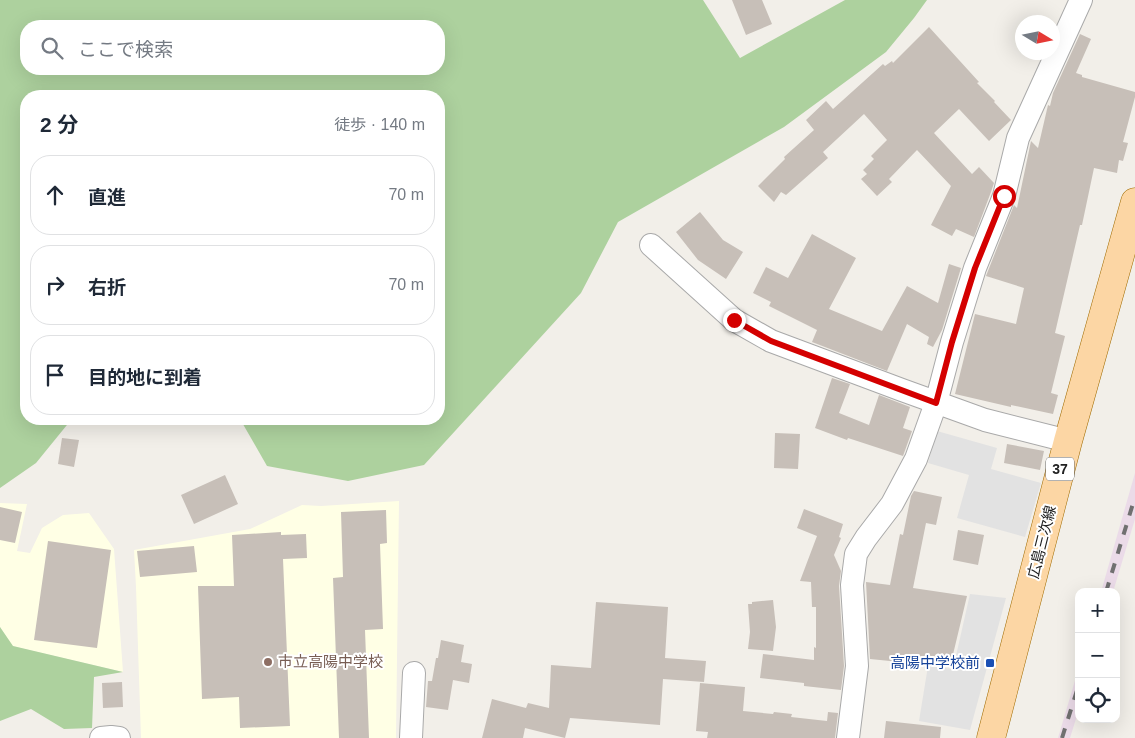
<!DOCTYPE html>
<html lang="ja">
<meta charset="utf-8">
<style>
:root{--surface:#fff;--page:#f6f6f7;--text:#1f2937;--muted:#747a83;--line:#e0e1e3}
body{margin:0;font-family:Arial,"Noto Sans JP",sans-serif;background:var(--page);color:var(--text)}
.controls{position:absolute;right:15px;bottom:15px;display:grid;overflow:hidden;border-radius:10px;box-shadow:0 5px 20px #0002}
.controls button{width:45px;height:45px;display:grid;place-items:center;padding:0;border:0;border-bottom:1px solid var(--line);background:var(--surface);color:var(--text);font:25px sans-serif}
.compass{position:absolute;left:1015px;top:15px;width:45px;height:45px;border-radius:50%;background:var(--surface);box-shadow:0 5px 20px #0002;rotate:100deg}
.stop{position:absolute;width:15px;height:15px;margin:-11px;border:4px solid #d40000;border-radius:50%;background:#fff}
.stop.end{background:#d40000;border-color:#fff;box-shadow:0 1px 5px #0008}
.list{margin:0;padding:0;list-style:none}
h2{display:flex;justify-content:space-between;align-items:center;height:65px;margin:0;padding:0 20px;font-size:21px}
h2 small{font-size:16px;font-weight:400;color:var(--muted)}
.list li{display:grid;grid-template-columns:32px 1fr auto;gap:15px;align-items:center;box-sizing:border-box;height:80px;margin:0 10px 10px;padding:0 10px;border:1px solid var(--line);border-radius:20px}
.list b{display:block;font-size:19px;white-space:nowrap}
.list em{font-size:16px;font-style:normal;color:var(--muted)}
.icon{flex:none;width:28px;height:28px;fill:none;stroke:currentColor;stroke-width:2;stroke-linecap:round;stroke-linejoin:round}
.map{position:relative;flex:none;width:1135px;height:738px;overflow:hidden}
.search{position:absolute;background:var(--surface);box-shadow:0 5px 20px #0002;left:20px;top:20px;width:425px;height:55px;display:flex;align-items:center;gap:12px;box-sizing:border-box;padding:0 18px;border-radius:20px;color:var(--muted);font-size:19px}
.panel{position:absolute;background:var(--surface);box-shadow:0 5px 20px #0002;left:20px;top:90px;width:425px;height:335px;border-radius:20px}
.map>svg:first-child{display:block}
.industrial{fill:#ebdbe8}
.education{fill:#ffffe5}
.forest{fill:#add19e;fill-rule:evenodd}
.parking{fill:#e2e2e2}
.building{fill:#c7bfb8}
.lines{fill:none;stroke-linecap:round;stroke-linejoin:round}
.minor-casing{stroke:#a9a9a9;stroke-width:24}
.major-casing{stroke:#a06b00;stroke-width:29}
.minor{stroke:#fff;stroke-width:22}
.major{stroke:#fcd6a4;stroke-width:28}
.rail{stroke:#707070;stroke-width:4;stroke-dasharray:10 10;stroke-linecap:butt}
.route{stroke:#d40000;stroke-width:6}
.education-dot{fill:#8d6e63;stroke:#fff;stroke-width:2}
.transit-dot{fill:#1a4fb4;stroke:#fff;stroke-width:2}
.labels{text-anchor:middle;stroke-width:4;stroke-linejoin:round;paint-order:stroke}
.shield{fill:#fff;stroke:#646464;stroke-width:1}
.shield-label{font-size:14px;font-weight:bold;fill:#222}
.street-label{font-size:15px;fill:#222;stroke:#fff}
.education-label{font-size:15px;fill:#785e54;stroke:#fff;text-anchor:start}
.transit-label{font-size:15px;fill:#164399;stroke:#fff;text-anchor:end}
</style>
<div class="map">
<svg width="1135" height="738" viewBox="0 0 1135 738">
<rect width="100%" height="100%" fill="#f2efe9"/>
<path class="industrial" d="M 1135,473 L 1135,519 L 1113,592 L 1101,592 Z
M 1079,667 L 1079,709 L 1070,738 L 1058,738 Z"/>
<path class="education" d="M 399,501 L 396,738 L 141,738 L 136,587 L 134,550 L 250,529 L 302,505 L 321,506 Z
M 0,503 L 27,504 L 17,551 L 30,553 L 42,528 L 63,515 L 89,513 L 114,549 L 123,672 L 12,646 L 0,627 Z"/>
<path class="forest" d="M 0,0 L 703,0 L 740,58 L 845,0 L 927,0 L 914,18 L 886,52 L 784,127 L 618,222 L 581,293 L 424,465 L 348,481 L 267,466 L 240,419 L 439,419 L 439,96 L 26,96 L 26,419 L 73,419 L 71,420 L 36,463 L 0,488 ZM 26,26 L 439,26 L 439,69 L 26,69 Z
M 0,627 L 13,646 L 123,672 L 94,677 L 92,728 L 64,729 L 31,709 L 0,721 Z"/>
<path class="parking" d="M 937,431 L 997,448 L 991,469 L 1041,483 L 1025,537 L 957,518 L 969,475 L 928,463 Z
M 970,594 L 1006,598 L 970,730 L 919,721 L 928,666 L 953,669 Z"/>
<path class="building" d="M 732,0 L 762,0 L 772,24 L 746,35 Z
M 929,27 L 979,82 L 977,83 L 995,101 L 994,102 L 1011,120 L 989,141 L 959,109 L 934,133 L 972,174 L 979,167 L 994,183 L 991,192 L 974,237 L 956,229 L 952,236 L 931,225 L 951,186 L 917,150 L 889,179 L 892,182 L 877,196 L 861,179 L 867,174 L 863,170 L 874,159 L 871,156 L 887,140 L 864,114 L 823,152 L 828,158 L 786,195 L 781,192 L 774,202 L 758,186 L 785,159 L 784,157 L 814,130 L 806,120 L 826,101 L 833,109 L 883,64 L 885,66 L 892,61 L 893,63 Z
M 1080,34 L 1091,39 L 1076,73 L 1082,75 L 1082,77 L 1135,92 L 1135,97 L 1123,142 L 1128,143 L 1123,161 L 1119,160 L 1117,173 L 1094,168 L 1082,225 L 1080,225 L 1055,333 L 1065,336 L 1051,393 L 1058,395 L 1053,414 L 1011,405 L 1011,407 L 955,394 L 975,314 L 1016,324 L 1024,288 L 986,276 L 1014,205 L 1017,208 L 1031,141 L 1038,148 L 1048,105 L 1050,106 L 1053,93 Z
M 700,212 L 723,240 L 743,252 L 726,279 L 698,260 L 676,232 Z
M 812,234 L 856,258 L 829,309 L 882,331 L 907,286 L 938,303 L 949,264 L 961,268 L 942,330 L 933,347 L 927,344 L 929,337 L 907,324 L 887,371 L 812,342 L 817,330 L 769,306 L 771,302 L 753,293 L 766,267 L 788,278 Z
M 832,378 L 850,384 L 839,413 L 869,425 L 879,395 L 910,407 L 903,428 L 912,431 L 903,456 L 848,438 L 847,440 L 815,428 Z
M 775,433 L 800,434 L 798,469 L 774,468 Z
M 62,438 L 79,440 L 74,467 L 58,464 Z
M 1007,444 L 1044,451 L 1040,470 L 1004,463 Z
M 225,475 L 238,504 L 194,524 L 181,495 Z
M 914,491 L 942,497 L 936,525 L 926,523 L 913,588 L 967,596 L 950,667 L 870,659 L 866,582 L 890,585 L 900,534 L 903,535 L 911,496 Z
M 0,507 L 22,512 L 15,543 L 0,540 Z
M 804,509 L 843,524 L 839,537 L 841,538 L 834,555 L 841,571 L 839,586 L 844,666 L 841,690 L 804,686 L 804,683 L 760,678 L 763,654 L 814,660 L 814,647 L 816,648 L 816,607 L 812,607 L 811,582 L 800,581 L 817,536 L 797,528 Z
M 386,510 L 387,543 L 380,544 L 383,629 L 365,630 L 369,738 L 339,738 L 333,578 L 343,577 L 341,512 Z
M 958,530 L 984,535 L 978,565 L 953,560 Z
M 281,532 L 281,535 L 306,534 L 307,558 L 283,559 L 290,726 L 240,728 L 239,697 L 202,699 L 198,586 L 234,586 L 232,535 Z
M 48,541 L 111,550 L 97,648 L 34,640 Z
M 194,546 L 197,572 L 140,577 L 137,551 Z
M 773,600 L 776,627 L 773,651 L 748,649 L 750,632 L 748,604 L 752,604 L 752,602 Z
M 596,602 L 668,607 L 665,658 L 706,661 L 704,682 L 663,679 L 660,725 L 570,718 L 565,738 L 525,728 L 523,738 L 482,738 L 492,699 L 526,708 L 528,703 L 549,708 L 551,665 L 591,668 Z
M 441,640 L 464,645 L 461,662 L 472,664 L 469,683 L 453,680 L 448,710 L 426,707 L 428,681 L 432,681 L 436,658 L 438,658 Z
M 122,682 L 123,707 L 103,708 L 102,683 Z
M 700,683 L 745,687 L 743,711 L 773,714 L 774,712 L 792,714 L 791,717 L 827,721 L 828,712 L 838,713 L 835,738 L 707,738 L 708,732 L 696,731 Z
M 886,721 L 941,727 L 940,738 L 884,738 Z"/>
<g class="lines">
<defs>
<path id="minor" d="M 651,245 L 734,320 L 771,341 L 902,390 L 985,420 L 1068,441
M 101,738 L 111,737 L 119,738
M 411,738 L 414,673
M 848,738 L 857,666 L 852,585 L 856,554 L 866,538 L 892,504 L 916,459 L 936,403 L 952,342 L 975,268 L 1004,196 L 1018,138 L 1081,0"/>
<path id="major" d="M 991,738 L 1068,441 L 1135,202"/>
</defs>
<use href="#minor" class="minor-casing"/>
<use href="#major" class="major-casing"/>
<use href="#minor" class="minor"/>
<use href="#major" class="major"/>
<path class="rail" d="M 1106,592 L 1135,497
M 1062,738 L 1079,684"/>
</g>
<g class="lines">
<path class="route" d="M 734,320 L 771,341 L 936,403 L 952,342 L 975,268 L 1004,196"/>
</g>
<circle class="education-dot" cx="268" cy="662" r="5"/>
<rect class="transit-dot" x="985" y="658" width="10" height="10" rx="2.5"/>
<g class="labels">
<rect class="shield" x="1046" y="457.5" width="28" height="23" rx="4"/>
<g class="shield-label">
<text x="1060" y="474">37</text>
</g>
<g class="street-label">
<text transform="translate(1042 542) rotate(-76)" y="5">広島三次線</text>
</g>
<g class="education-label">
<text x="278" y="667">市立高陽中学校</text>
</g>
<g class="transit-label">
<text x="980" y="668">高陽中学校前</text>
</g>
</g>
</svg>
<div class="controls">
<button>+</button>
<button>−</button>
<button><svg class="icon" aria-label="locate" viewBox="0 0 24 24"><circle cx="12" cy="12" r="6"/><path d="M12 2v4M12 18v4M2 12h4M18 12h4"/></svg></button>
</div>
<svg class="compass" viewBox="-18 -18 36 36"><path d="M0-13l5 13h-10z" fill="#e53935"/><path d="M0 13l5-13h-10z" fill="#747a83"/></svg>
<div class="stop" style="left:1004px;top:196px"></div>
<div class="stop end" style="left:734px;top:320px"></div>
<div class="search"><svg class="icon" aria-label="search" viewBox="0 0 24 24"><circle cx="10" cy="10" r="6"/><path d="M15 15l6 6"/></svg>ここで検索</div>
<section class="panel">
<h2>2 分<small>徒歩 · 140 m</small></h2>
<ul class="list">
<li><svg class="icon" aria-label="ahead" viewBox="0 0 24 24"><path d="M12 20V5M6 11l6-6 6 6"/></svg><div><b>直進</b></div><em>70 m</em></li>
<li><svg class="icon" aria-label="right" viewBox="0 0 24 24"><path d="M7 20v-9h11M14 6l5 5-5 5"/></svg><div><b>右折</b></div><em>70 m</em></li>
<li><svg class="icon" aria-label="arrive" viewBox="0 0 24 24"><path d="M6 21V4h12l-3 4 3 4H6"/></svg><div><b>目的地に到着</b></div></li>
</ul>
</section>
</div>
